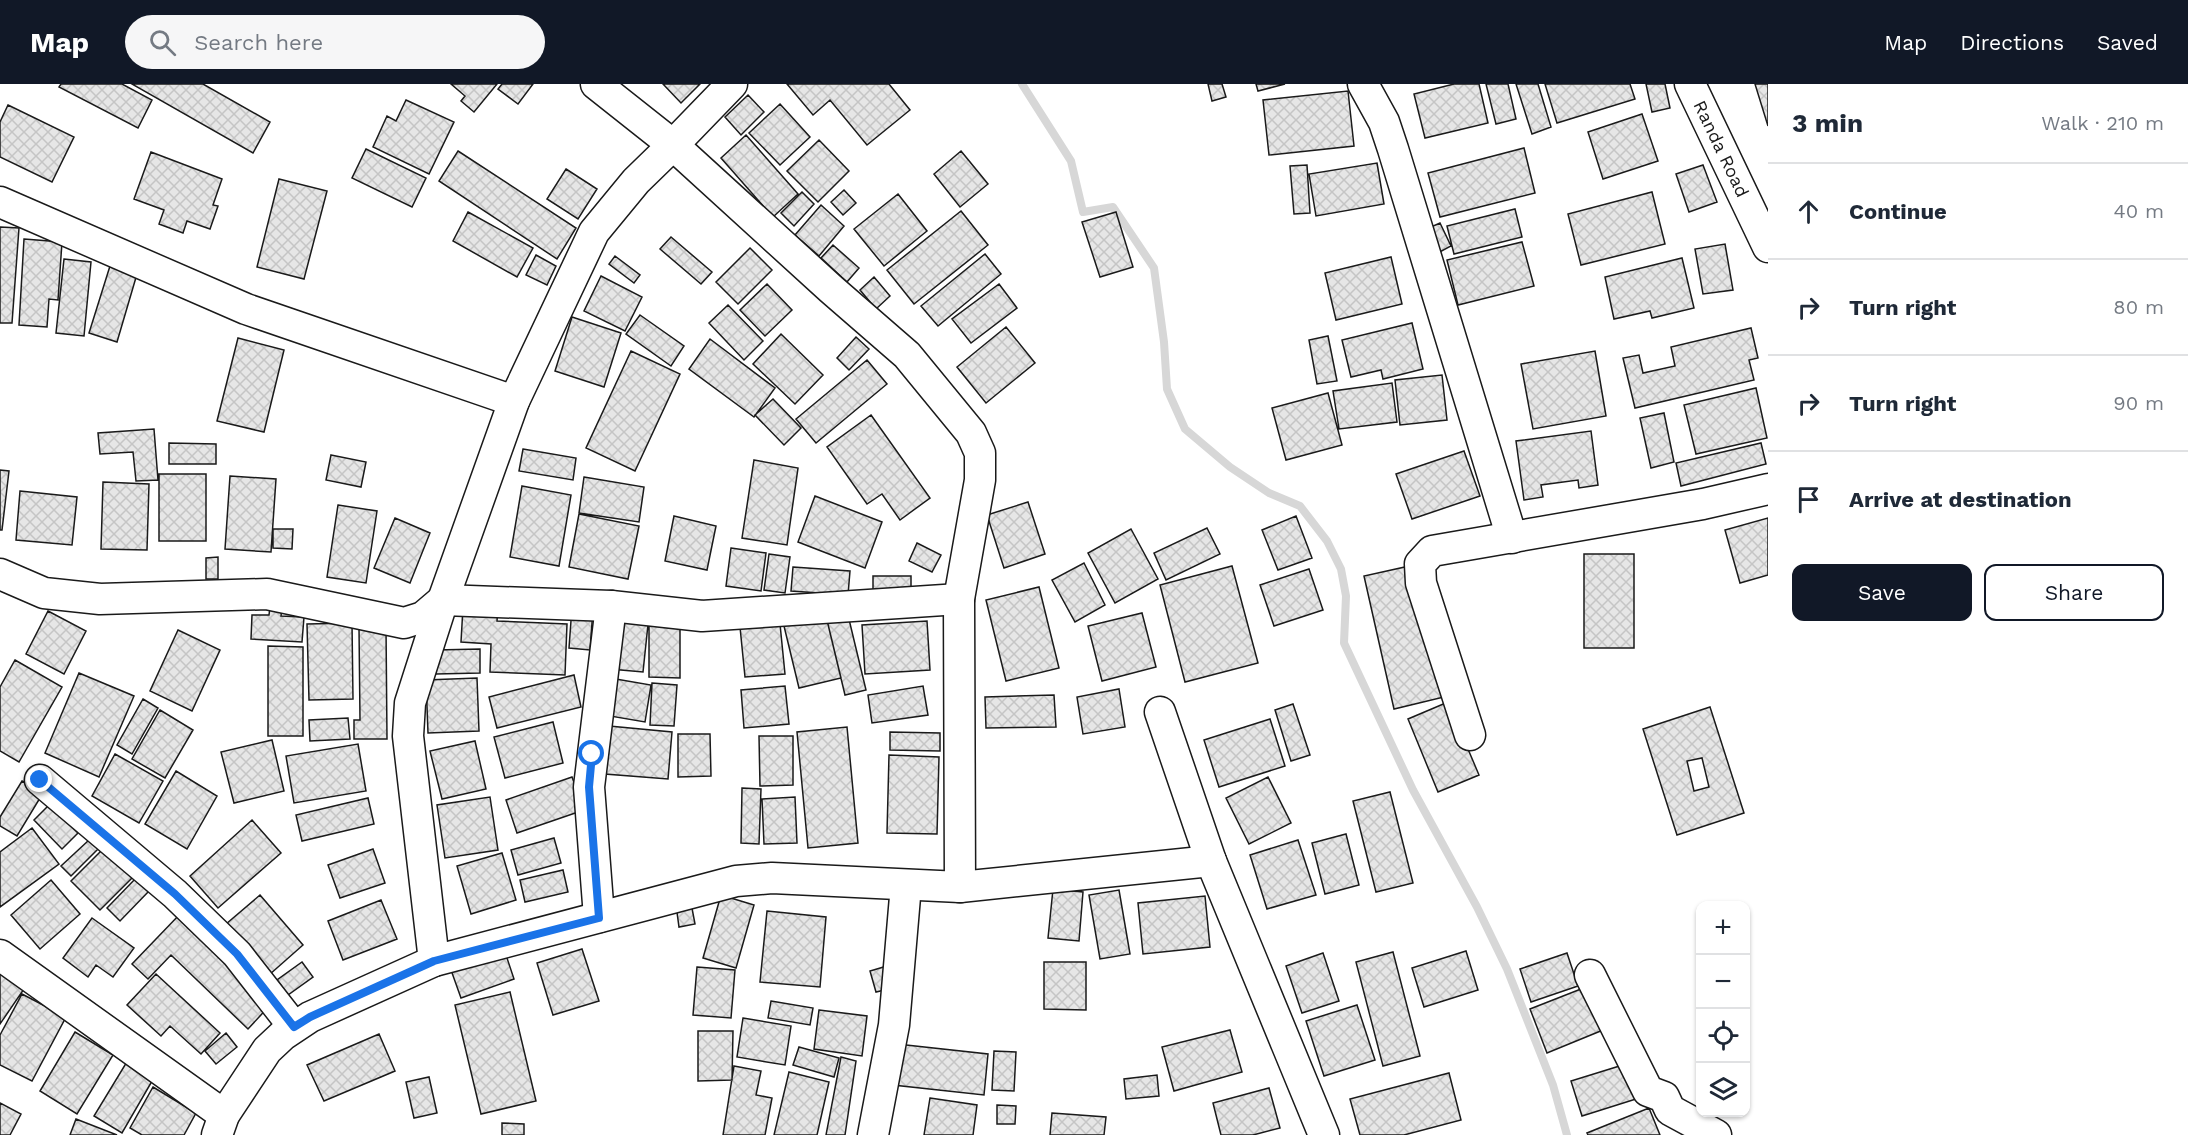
<!DOCTYPE html>
<meta charset="utf-8">
<style>
:root{--surface:#fff;--page:#f6f6f7;--text:#1f2937;--muted:#747a83;--line:#e0e1e3;--accent:#111827}
body{margin:0;font-family:"Work Sans",sans-serif;background:var(--page);color:var(--text)}
.controls{position:absolute;right:18px;bottom:18px;display:grid;overflow:hidden;border-radius:12px;box-shadow:0 2px 4px #0004}
.controls button{width:54px;height:54px;display:grid;place-items:center;padding:0;border:0;border-bottom:2px solid var(--line);background:var(--surface);color:var(--text);font:30px sans-serif}
.stop{position:absolute;width:18px;height:18px;margin:-14px;border:4px solid #1a73e8;border-radius:50%;background:#fff}
.stop.end{background:#1a73e8;border-color:#fff;box-shadow:0 2px 6px #0008}
.list{margin:0;padding:0;list-style:none}
h2{display:flex;justify-content:space-between;align-items:center;height:78px;margin:0;padding:0 24px;font-size:26px}
h2 small{font-size:20px;font-weight:400;color:var(--muted)}
.list li{display:grid;grid-template-columns:39px 1fr auto;gap:18px;align-items:center;box-sizing:border-box;height:96px;padding:0 24px;border-top:2px solid var(--line)}
.list b{display:block;font-size:22px;white-space:nowrap}
.list em{font-size:20px;font-style:normal;color:var(--muted)}
.actions{display:flex;gap:12px;padding:18px 24px}
.actions a{flex:1;padding:14px 0;border:2px solid var(--accent);border-radius:12px;text-align:center;font-size:21px;color:var(--accent)}
.actions .main{background:var(--accent);color:#fff}
.icon{flex:none;width:33px;height:33px;fill:none;stroke:currentColor;stroke-width:2;stroke-linecap:round;stroke-linejoin:round}
.map{position:relative;flex:none;width:1768px;height:1051px;overflow:hidden}
header{display:flex;align-items:center;gap:36px;box-sizing:border-box;height:84px;padding:0 30px;background:var(--accent);color:#fff}
header strong{font-size:28px}
nav{display:flex;gap:33px;margin-inline-start:auto;font-size:21px}
.search{width:420px;height:54px;background:var(--page);display:flex;align-items:center;gap:15px;box-sizing:border-box;padding:0 21px;border-radius:33px;color:var(--muted);font-size:22px}
main{display:flex}
aside{flex:1;background:var(--surface)}
.map>svg:first-child{display:block}
.lines{fill:none;stroke-linecap:round;stroke-linejoin:round}
.stream{stroke:#d7d7d7;stroke-width:8}
.building{fill:url(#building-cross-hatch);stroke:#1a1a1a;stroke-width:1.5;fill-rule:evenodd}
.minor-casing{stroke:#1a1a1a;stroke-width:33}
.minor{stroke:#fff;stroke-width:30}
.route{stroke:#1a73e8;stroke-width:8}
.labels{text-anchor:middle;stroke-width:4.5;stroke-linejoin:round;paint-order:stroke}
.street-label{font-size:18px;fill:#1a1a1a;stroke:#fff}
</style>
<header>
<strong>Map</strong>
<div class="search"><svg class="icon" aria-label="search" viewBox="0 0 24 24"><circle cx="10" cy="10" r="6"/><path d="M15 15l6 6"/></svg>Search here</div>
<nav><a>Map</a><a>Directions</a><a>Saved</a></nav>
</header>
<main>
<div class="map">
<svg width="1768" height="1051" viewBox="0 0 1768 1051">
<defs>
<pattern id="building-cross-hatch" width="8" height="8" patternUnits="userSpaceOnUse" patternTransform="scale(1.5)"><rect width="8" height="8" fill="#e6e6e6"/><path d="M0 0l8 8M0 8l8-8" fill="none" stroke="#c5c5c5"/></pattern>
</defs>
<rect width="100%" height="100%" fill="#fff"/>
<g class="lines">
<path class="stream" d="M 1022,0 L 1071,77 L 1083,128 L 1113,123 L 1154,184 L 1164,258 L 1167,305 L 1185,345 L 1230,383 L 1269,409 L 1300,422 L 1327,457 L 1341,485 L 1346,512 L 1344,559 L 1413,706 L 1477,823 L 1507,885 L 1553,1001 L 1567,1051"/>
</g>
<path class="building" d="M 61,0 L 122,0 L 152,16 L 138,44 L 59,3 Z
M 132,0 L 203,0 L 270,38 L 253,69 Z
M 451,0 L 497,0 L 474,28 L 461,17 L 465,12 Z
M 502,0 L 533,0 L 518,20 L 498,5 Z
M 663,0 L 700,0 L 681,19 Z
M 787,0 L 889,0 L 910,26 L 867,61 L 830,16 L 813,31 Z
M 1208,0 L 1222,0 L 1226,13 L 1212,17 Z
M 1256,0 L 1285,0 L 1258,7 Z
M 1454,0 L 1479,0 L 1488,39 L 1425,54 L 1414,10 Z
M 1486,0 L 1508,0 L 1516,35 L 1496,40 Z
M 1516,0 L 1538,0 L 1551,43 L 1532,50 Z
M 1545,0 L 1630,0 L 1635,15 L 1557,39 Z
M 1646,0 L 1665,0 L 1670,24 L 1652,28 Z
M 1755,0 L 1768,0 L 1768,42 Z
M 1348,7 L 1354,62 L 1269,71 L 1263,16 Z
M 748,11 L 764,28 L 741,51 L 725,33 Z
M 406,16 L 454,38 L 429,90 L 373,63 L 387,32 L 396,37 Z
M 780,20 L 810,53 L 780,81 L 749,49 Z
M 8,21 L 74,53 L 52,98 L 0,73 L 0,38 Z
M 1642,30 L 1658,77 L 1603,95 L 1588,48 Z
M 746,51 L 798,110 L 773,133 L 721,74 Z
M 819,56 L 849,87 L 818,118 L 787,87 Z
M 1524,64 L 1535,109 L 1440,133 L 1428,89 Z
M 366,65 L 426,94 L 412,123 L 352,94 Z
M 458,67 L 576,144 L 557,175 L 439,97 Z
M 961,67 L 988,100 L 960,123 L 934,90 Z
M 151,68 L 222,95 L 213,121 L 218,122 L 210,145 L 187,137 L 183,149 L 159,140 L 164,126 L 134,115 Z
M 1377,79 L 1384,120 L 1316,132 L 1309,90 Z
M 1307,81 L 1310,129 L 1294,130 L 1290,82 Z
M 1703,81 L 1717,118 L 1689,128 L 1676,90 Z
M 566,85 L 597,105 L 578,135 L 547,115 Z
M 279,95 L 327,107 L 304,195 L 257,183 Z
M 844,106 L 856,119 L 843,131 L 831,118 Z
M 802,108 L 814,120 L 794,142 L 781,129 Z
M 1652,108 L 1665,160 L 1581,181 L 1568,130 Z
M 898,110 L 927,147 L 884,182 L 854,145 Z
M 821,121 L 844,142 L 819,172 L 795,151 Z
M 1515,125 L 1522,153 L 1454,170 L 1447,142 Z
M 961,127 L 988,161 L 914,220 L 887,186 Z
M 468,128 L 533,164 L 517,193 L 453,157 Z
M 1116,128 L 1133,183 L 1100,193 L 1082,138 Z
M 1440,139 L 1451,162 L 1436,170 L 1424,146 Z
M 0,143 L 19,144 L 12,239 L 0,239 Z
M 671,153 L 712,188 L 701,200 L 660,165 Z
M 24,155 L 62,158 L 58,216 L 49,215 L 47,243 L 19,241 Z
M 1522,158 L 1534,202 L 1458,221 L 1447,176 Z
M 1725,160 L 1733,206 L 1703,210 L 1695,165 Z
M 833,161 L 859,184 L 847,198 L 821,174 Z
M 750,164 L 772,186 L 738,220 L 716,198 Z
M 985,170 L 1001,190 L 938,242 L 921,222 Z
M 536,171 L 556,182 L 547,201 L 526,191 Z
M 615,172 L 640,191 L 634,199 L 609,180 Z
M 1391,173 L 1402,220 L 1336,236 L 1325,189 Z
M 1682,174 L 1694,224 L 1652,234 L 1650,227 L 1614,235 L 1605,193 Z
M 64,175 L 91,178 L 84,252 L 56,249 Z
M 110,182 L 137,190 L 117,258 L 89,249 Z
M 601,192 L 642,213 L 625,247 L 584,227 Z
M 874,193 L 890,212 L 876,225 L 860,206 Z
M 767,200 L 792,226 L 765,252 L 740,226 Z
M 999,200 L 1017,224 L 971,259 L 952,235 Z
M 728,221 L 763,257 L 744,276 L 709,239 Z
M 640,231 L 684,262 L 671,282 L 626,250 Z
M 572,233 L 621,249 L 604,303 L 555,287 Z
M 1412,239 L 1423,285 L 1383,295 L 1381,286 L 1351,293 L 1342,256 Z
M 1006,243 L 1035,279 L 986,319 L 957,283 Z
M 1751,244 L 1758,274 L 1749,276 L 1754,296 L 1635,324 L 1623,274 L 1639,271 L 1643,289 L 1675,282 L 1671,263 Z
M 781,250 L 823,291 L 795,320 L 753,280 Z
M 1328,252 L 1337,297 L 1317,300 L 1309,256 Z
M 856,253 L 869,265 L 849,286 L 837,274 Z
M 238,254 L 284,266 L 264,348 L 217,337 Z
M 710,255 L 775,304 L 754,333 L 689,285 Z
M 631,267 L 680,290 L 635,387 L 586,364 Z
M 1595,267 L 1606,332 L 1533,345 L 1521,280 Z
M 867,276 L 887,300 L 816,359 L 796,335 Z
M 1442,291 L 1447,336 L 1400,341 L 1395,296 Z
M 1392,299 L 1397,338 L 1339,345 L 1333,307 Z
M 1756,304 L 1767,354 L 1696,370 L 1684,321 Z
M 1328,309 L 1342,361 L 1286,376 L 1272,324 Z
M 773,315 L 801,344 L 784,361 L 755,331 Z
M 1664,329 L 1674,378 L 1651,384 L 1640,334 Z
M 871,331 L 930,414 L 900,436 L 882,410 L 867,420 L 827,363 Z
M 154,345 L 158,396 L 136,397 L 133,368 L 100,370 L 98,349 Z
M 1591,347 L 1598,401 L 1579,404 L 1578,396 L 1541,401 L 1543,413 L 1524,416 L 1516,357 Z
M 169,359 L 216,360 L 216,380 L 169,380 Z
M 1761,359 L 1766,380 L 1681,402 L 1676,379 Z
M 523,365 L 576,374 L 573,396 L 519,387 Z
M 1464,367 L 1480,412 L 1412,435 L 1396,390 Z
M 331,371 L 366,378 L 361,403 L 326,396 Z
M 754,376 L 798,384 L 787,461 L 742,454 Z
M 0,386 L 9,387 L 2,446 L 0,446 Z
M 159,390 L 206,390 L 206,457 L 159,457 Z
M 230,392 L 276,395 L 271,468 L 225,465 Z
M 584,393 L 644,403 L 639,438 L 579,429 Z
M 103,398 L 149,400 L 147,466 L 101,465 Z
M 522,402 L 571,411 L 559,482 L 510,473 Z
M 20,407 L 77,413 L 72,461 L 16,456 Z
M 815,412 L 882,438 L 865,484 L 798,458 Z
M 1028,418 L 1045,470 L 1004,484 L 987,431 Z
M 338,421 L 377,427 L 366,499 L 327,493 Z
M 579,430 L 639,442 L 628,495 L 569,483 Z
M 674,432 L 716,442 L 707,486 L 665,477 Z
M 1296,432 L 1312,474 L 1278,486 L 1262,446 Z
M 395,434 L 430,449 L 410,499 L 374,484 Z
M 1768,434 L 1768,491 L 1740,499 L 1725,446 Z
M 1207,444 L 1220,470 L 1166,496 L 1154,469 Z
M 273,445 L 293,445 L 292,465 L 273,464 Z
M 1131,445 L 1158,495 L 1115,519 L 1088,469 Z
M 917,459 L 941,471 L 932,488 L 909,477 Z
M 731,464 L 766,469 L 761,507 L 726,502 Z
M 769,470 L 790,473 L 785,509 L 764,506 Z
M 1584,470 L 1634,470 L 1634,564 L 1584,564 Z
M 218,473 L 218,495 L 206,495 L 206,474 Z
M 1084,479 L 1105,521 L 1075,538 L 1052,496 Z
M 1414,481 L 1444,613 L 1394,625 L 1364,492 Z
M 1232,482 L 1258,579 L 1185,598 L 1160,501 Z
M 793,483 L 850,487 L 848,511 L 791,507 Z
M 1309,485 L 1323,526 L 1274,542 L 1260,501 Z
M 873,492 L 911,492 L 911,515 L 873,515 Z
M 1039,503 L 1059,584 L 1006,597 L 986,516 Z
M 270,523 L 282,523 L 281,532 L 304,533 L 302,558 L 251,555 L 252,531 L 269,531 Z
M 463,523 L 498,524 L 497,537 L 567,540 L 565,591 L 490,588 L 491,560 L 461,558 Z
M 572,523 L 593,525 L 590,566 L 569,564 Z
M 48,527 L 86,547 L 64,590 L 26,570 Z
M 847,527 L 866,606 L 845,611 L 826,532 Z
M 615,528 L 649,531 L 643,588 L 610,585 Z
M 1142,529 L 1156,583 L 1102,597 L 1088,542 Z
M 826,532 L 841,594 L 799,604 L 784,542 Z
M 649,533 L 680,534 L 680,594 L 649,593 Z
M 927,537 L 930,586 L 865,590 L 862,541 Z
M 352,539 L 353,615 L 309,616 L 307,540 Z
M 780,540 L 785,590 L 745,593 L 740,543 Z
M 386,542 L 387,655 L 354,655 L 354,636 L 360,636 L 359,543 Z
M 178,546 L 220,566 L 192,627 L 150,607 Z
M 268,562 L 303,563 L 303,652 L 268,652 Z
M 480,565 L 480,589 L 436,590 L 436,566 Z
M 15,576 L 62,603 L 19,678 L 0,667 L 0,603 Z
M 79,589 L 134,612 L 99,693 L 45,669 Z
M 574,591 L 581,623 L 497,644 L 489,613 Z
M 477,594 L 479,647 L 428,649 L 426,596 Z
M 610,594 L 651,601 L 645,638 L 604,631 Z
M 652,599 L 677,601 L 674,642 L 650,641 Z
M 785,602 L 789,640 L 744,644 L 741,606 Z
M 923,602 L 928,631 L 872,639 L 868,611 Z
M 1119,605 L 1125,643 L 1083,650 L 1077,613 Z
M 1054,611 L 1056,643 L 986,644 L 985,613 Z
M 143,615 L 158,624 L 132,670 L 117,661 Z
M 1448,618 L 1479,691 L 1438,708 L 1408,635 Z
M 1293,620 L 1310,671 L 1291,677 L 1275,626 Z
M 1710,623 L 1744,729 L 1677,751 L 1643,645 ZM 1702,674 L 1709,703 L 1694,707 L 1687,677 Z
M 160,626 L 193,646 L 165,694 L 132,675 Z
M 348,634 L 350,655 L 310,657 L 309,636 Z
M 1270,635 L 1285,682 L 1219,703 L 1204,656 Z
M 553,638 L 563,679 L 505,694 L 494,653 Z
M 609,642 L 672,648 L 668,695 L 605,690 Z
M 847,643 L 858,759 L 808,764 L 797,648 Z
M 890,648 L 940,649 L 940,667 L 890,666 Z
M 678,650 L 710,650 L 711,692 L 678,693 Z
M 759,652 L 793,652 L 793,701 L 760,702 Z
M 272,656 L 284,707 L 234,719 L 221,668 Z
M 475,657 L 486,705 L 442,715 L 430,667 Z
M 358,660 L 366,707 L 294,719 L 286,672 Z
M 115,670 L 163,697 L 139,739 L 92,712 Z
M 889,671 L 939,673 L 937,750 L 887,749 Z
M 176,687 L 217,712 L 187,765 L 145,740 Z
M 572,693 L 584,726 L 517,749 L 506,716 Z
M 1268,693 L 1291,739 L 1249,760 L 1226,714 Z
M 22,697 L 43,709 L 17,752 L 0,742 L 0,733 Z
M 742,704 L 761,705 L 759,760 L 741,759 Z
M 1390,708 L 1413,799 L 1376,808 L 1353,717 Z
M 490,713 L 498,766 L 445,774 L 437,721 Z
M 795,713 L 797,759 L 764,760 L 762,715 Z
M 368,714 L 374,740 L 302,757 L 296,731 Z
M 50,720 L 78,749 L 62,765 L 34,736 Z
M 252,736 L 281,769 L 218,824 L 190,792 Z
M 32,744 L 59,780 L 0,823 L 0,768 Z
M 1346,750 L 1359,801 L 1325,810 L 1312,759 Z
M 554,754 L 561,779 L 518,791 L 511,766 Z
M 89,756 L 98,765 L 71,792 L 61,782 Z
M 1298,756 L 1316,811 L 1267,825 L 1250,771 Z
M 105,763 L 134,792 L 100,826 L 71,797 Z
M 373,765 L 385,799 L 340,814 L 328,781 Z
M 502,769 L 516,816 L 471,830 L 457,782 Z
M 563,786 L 568,808 L 525,818 L 520,796 Z
M 136,794 L 149,807 L 120,837 L 107,824 Z
M 51,796 L 80,830 L 40,865 L 11,831 Z
M 1053,805 L 1083,808 L 1079,857 L 1048,854 Z
M 1119,806 L 1130,870 L 1100,875 L 1089,811 Z
M 260,811 L 303,861 L 269,891 L 226,840 Z
M 721,811 L 754,821 L 736,884 L 703,874 Z
M 1205,812 L 1210,863 L 1143,870 L 1138,819 Z
M 381,816 L 397,855 L 343,876 L 328,837 Z
M 691,819 L 695,840 L 679,843 L 676,821 Z
M 767,827 L 826,833 L 820,903 L 760,898 Z
M 180,830 L 272,919 L 248,945 L 171,871 L 148,895 L 132,880 Z
M 92,834 L 134,864 L 113,893 L 96,881 L 88,893 L 63,874 Z
M 582,865 L 599,917 L 553,931 L 537,879 Z
M 1466,867 L 1478,906 L 1424,923 L 1412,884 Z
M 505,868 L 514,895 L 461,914 L 451,886 Z
M 1393,868 L 1420,972 L 1383,982 L 1356,878 Z
M 1323,869 L 1339,917 L 1302,929 L 1286,882 Z
M 1567,869 L 1578,902 L 1531,918 L 1520,885 Z
M 302,878 L 313,893 L 288,911 L 277,896 Z
M 1044,878 L 1086,878 L 1086,926 L 1044,925 Z
M 887,882 L 893,904 L 876,908 L 870,887 Z
M 697,883 L 735,886 L 731,934 L 693,931 Z
M 0,889 L 24,905 L 0,940 Z
M 156,890 L 220,949 L 201,970 L 170,942 L 161,952 L 127,921 Z
M 1586,903 L 1603,946 L 1547,969 L 1530,925 Z
M 510,908 L 536,1017 L 481,1030 L 455,921 Z
M 22,910 L 66,933 L 32,997 L 0,981 L 0,951 Z
M 771,917 L 813,924 L 810,941 L 768,934 Z
M 1357,921 L 1375,976 L 1324,992 L 1306,937 Z
M 819,926 L 867,932 L 862,972 L 814,965 Z
M 743,934 L 791,942 L 785,981 L 737,973 Z
M 1230,946 L 1242,988 L 1174,1007 L 1162,963 Z
M 698,947 L 733,947 L 732,996 L 698,997 Z
M 75,948 L 113,971 L 77,1030 L 40,1007 Z
M 226,949 L 237,963 L 216,980 L 205,967 Z
M 379,950 L 395,987 L 324,1017 L 307,981 Z
M 897,960 L 988,970 L 984,1011 L 893,1001 Z
M 799,963 L 839,974 L 834,993 L 793,981 Z
M 994,967 L 1016,968 L 1014,1007 L 992,1006 Z
M 841,973 L 856,977 L 845,1051 L 826,1051 Z
M 128,976 L 155,992 L 122,1049 L 94,1032 Z
M 1626,980 L 1636,1015 L 1582,1032 L 1571,997 Z
M 734,982 L 761,987 L 756,1011 L 772,1014 L 765,1051 L 723,1051 Z
M 789,988 L 829,998 L 817,1051 L 774,1051 Z
M 1449,989 L 1461,1036 L 1404,1051 L 1360,1051 L 1350,1015 Z
M 1157,991 L 1159,1012 L 1126,1015 L 1124,995 Z
M 429,993 L 437,1029 L 414,1034 L 406,998 Z
M 153,1003 L 196,1029 L 184,1051 L 142,1051 L 130,1044 Z
M 1269,1004 L 1280,1044 L 1253,1051 L 1221,1051 L 1213,1019 Z
M 930,1014 L 977,1021 L 973,1051 L 924,1051 Z
M 0,1019 L 21,1030 L 10,1051 L 0,1051 Z
M 997,1021 L 1016,1022 L 1015,1040 L 997,1040 Z
M 1649,1024 L 1660,1051 L 1588,1051 L 1587,1049 Z
M 1052,1029 L 1106,1033 L 1104,1051 L 1050,1051 Z
M 76,1035 L 117,1051 L 70,1051 Z
M 502,1039 L 524,1040 L 524,1051 L 502,1051 Z"/>
<g class="lines">
<defs>
<g id="minor">
<path d="M 596,0 L 673,61 L 831,205 L 907,271 L 971,349 L 980,369 L 980,396 L 959,515 L 960,803"/>
<path d="M 1363,0 L 1384,38 L 1393,65 L 1512,454"/>
<path id="s1" d="M 1690,0 L 1768,163"/>
<path d="M 0,118 L 246,225 L 514,317"/>
<path d="M 0,490 L 44,509 L 100,515 L 267,510 L 404,539 L 423,533 L 443,516 L 611,522 L 702,532 L 959,515"/>
<path d="M 1160,628 L 1211,777 L 1324,1051"/>
<path d="M 1470,651 L 1421,499 L 1420,480 L 1432,467 L 1703,420 L 1768,405"/>
<path d="M 40,696 L 175,810 L 237,870 L 294,943"/>
<path d="M 599,833 L 589,703 L 611,522"/>
<path d="M 0,871 L 224,1031"/>
<path d="M 434,877 L 408,652 L 410,619 L 443,516 L 514,317 L 594,148 L 636,97 L 673,61 L 732,0"/>
<path d="M 1590,891 L 1648,1007 L 1664,1013 L 1670,1026 L 1716,1051"/>
<path d="M 217,1051 L 224,1031 L 267,966 L 283,951 L 310,933 L 434,877 L 736,797 L 772,794 L 960,803 L 1211,777"/>
<path d="M 873,1051 L 894,941 L 906,801"/>
</g>
</defs>
<use href="#minor" class="minor-casing"/>
<use href="#minor" class="minor"/>
</g>
<g class="lines">
<path class="route" d="M 40,696 L 175,810 L 237,870 L 294,943 L 310,933 L 434,877 L 599,834 L 589,703 L 592,670"/>
</g>
<g class="labels">
<g class="street-label">
<text dy="6" stroke="none"><textPath href="#s1" startOffset="72">Randa Road</textPath></text>
</g>
</g>
</svg>
<div class="controls">
<button>+</button>
<button>−</button>
<button><svg class="icon" aria-label="locate" viewBox="0 0 24 24"><circle cx="12" cy="12" r="6"/><path d="M12 2v4M12 18v4M2 12h4M18 12h4"/></svg></button>
<button><svg class="icon" aria-label="layers" viewBox="0 0 24 24"><path d="M12 4l9 5-9 5-9-5zM3 14l9 5 9-5"/></svg></button>
</div>
<div class="stop" style="left:592px;top:670px"></div>
<div class="stop end" style="left:40px;top:696px"></div>
</div>
<aside>
<h2>3 min<small>Walk · 210 m</small></h2>
<ul class="list">
<li><svg class="icon" aria-label="ahead" viewBox="0 0 24 24"><path d="M12 20V5M6 11l6-6 6 6"/></svg><div><b>Continue</b></div><em>40 m</em></li>
<li><svg class="icon" aria-label="right" viewBox="0 0 24 24"><path d="M7 20v-9h11M14 6l5 5-5 5"/></svg><div><b>Turn right</b></div><em>80 m</em></li>
<li><svg class="icon" aria-label="right" viewBox="0 0 24 24"><path d="M7 20v-9h11M14 6l5 5-5 5"/></svg><div><b>Turn right</b></div><em>90 m</em></li>
<li><svg class="icon" aria-label="arrive" viewBox="0 0 24 24"><path d="M6 21V4h12l-3 4 3 4H6"/></svg><div><b>Arrive at destination</b></div></li>
</ul>
<div class="actions"><a class="main">Save</a><a>Share</a></div>
</aside>
</main>
